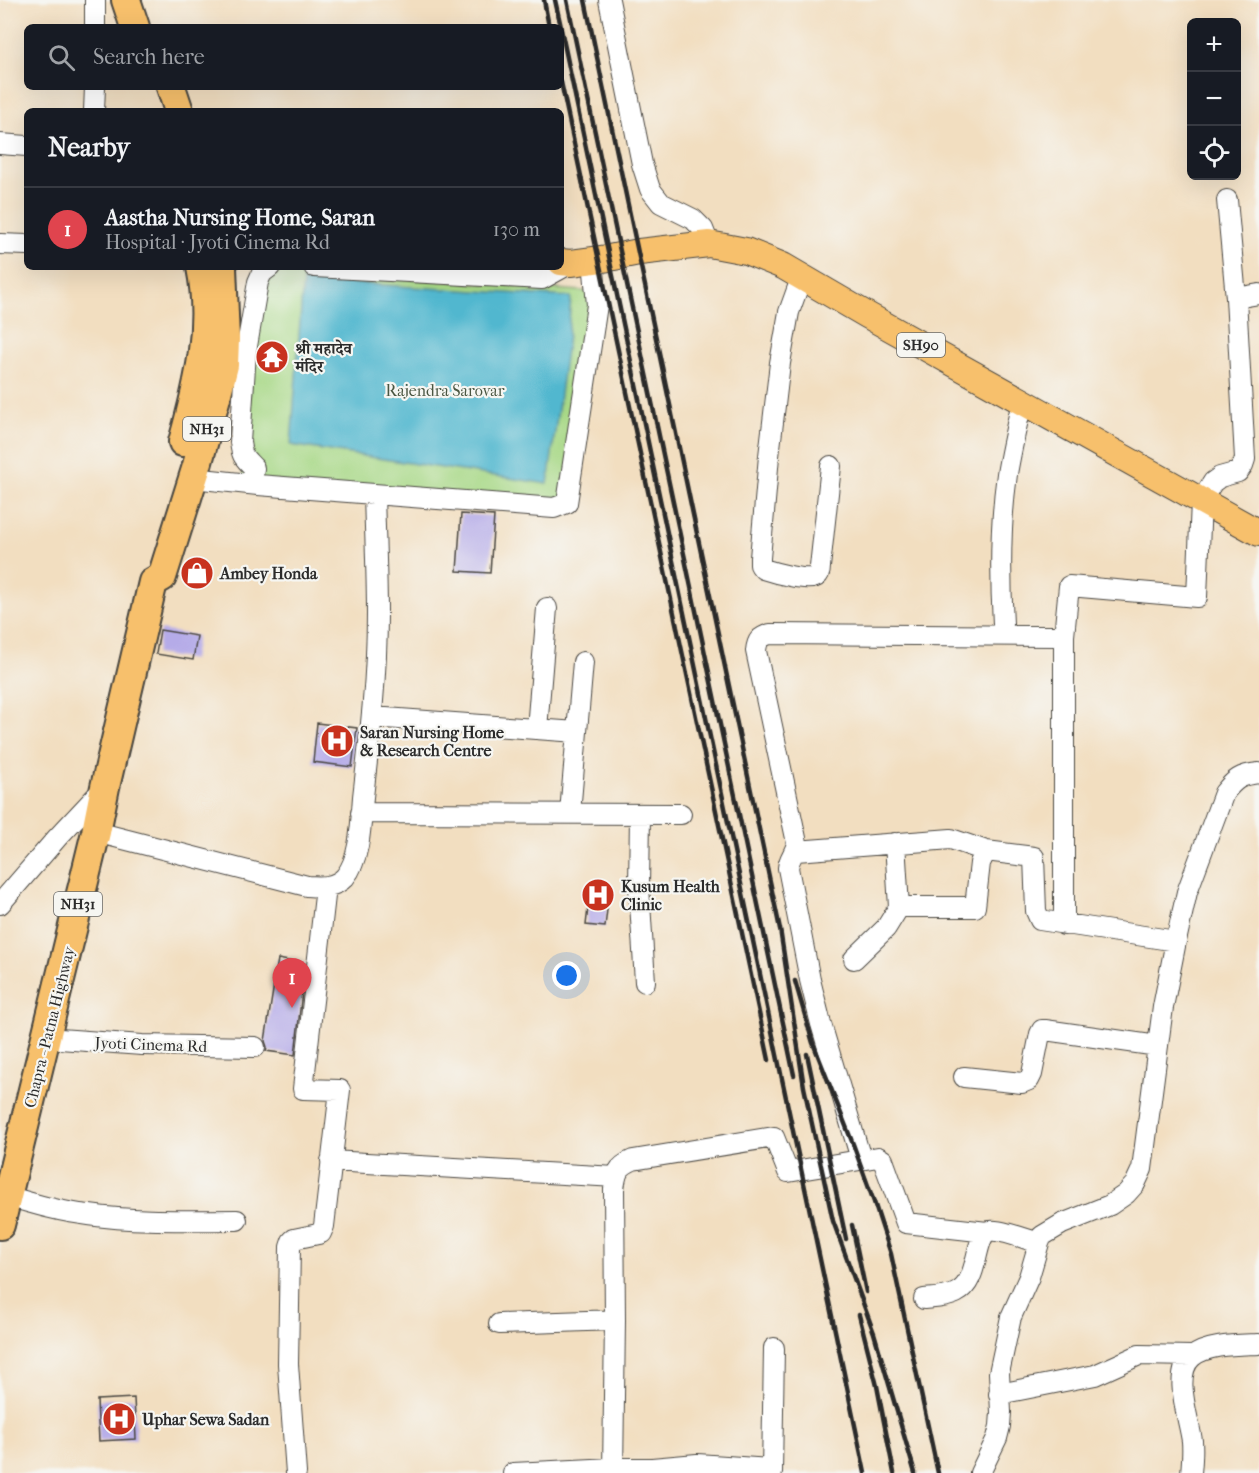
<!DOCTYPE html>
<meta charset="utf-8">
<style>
:root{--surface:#171b24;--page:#242831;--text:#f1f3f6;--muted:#9ea1a6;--line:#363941;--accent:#8c9099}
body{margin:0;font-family:"IM FELL French Canon","Noto Serif Devanagari",serif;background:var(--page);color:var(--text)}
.controls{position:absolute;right:18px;top:18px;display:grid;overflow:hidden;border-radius:9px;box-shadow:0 6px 24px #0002}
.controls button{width:54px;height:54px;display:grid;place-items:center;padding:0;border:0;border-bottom:2px solid var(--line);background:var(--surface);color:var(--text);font:30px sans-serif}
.you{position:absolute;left:567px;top:976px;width:21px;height:21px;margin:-15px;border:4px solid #fff;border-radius:50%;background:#1a73e8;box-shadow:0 0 0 9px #1a73e833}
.badge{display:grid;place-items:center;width:39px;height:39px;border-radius:50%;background:var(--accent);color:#fff;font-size:20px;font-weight:700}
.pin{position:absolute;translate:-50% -50px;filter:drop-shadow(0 2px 3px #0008)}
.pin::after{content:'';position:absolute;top:32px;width:21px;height:18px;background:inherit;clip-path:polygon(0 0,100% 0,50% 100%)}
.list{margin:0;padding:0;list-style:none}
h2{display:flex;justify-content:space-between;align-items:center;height:78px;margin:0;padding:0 24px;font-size:26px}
h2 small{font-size:20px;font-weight:400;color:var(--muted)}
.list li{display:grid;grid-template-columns:39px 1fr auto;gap:18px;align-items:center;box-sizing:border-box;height:84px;padding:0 24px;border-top:2px solid var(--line)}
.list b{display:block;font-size:22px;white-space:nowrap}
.list p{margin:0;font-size:20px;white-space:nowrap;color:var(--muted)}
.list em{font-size:20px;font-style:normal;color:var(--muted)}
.icon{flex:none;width:33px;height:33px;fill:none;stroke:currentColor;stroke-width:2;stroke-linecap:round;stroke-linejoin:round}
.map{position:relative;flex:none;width:1259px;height:1473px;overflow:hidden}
.search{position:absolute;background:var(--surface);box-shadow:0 6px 24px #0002;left:24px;top:24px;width:540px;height:66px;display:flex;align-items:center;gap:15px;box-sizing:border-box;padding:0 21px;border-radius:9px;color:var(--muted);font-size:22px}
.panel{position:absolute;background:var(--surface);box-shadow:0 6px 24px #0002;left:24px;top:108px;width:540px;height:162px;border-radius:9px}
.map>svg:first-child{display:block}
.green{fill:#a7d886;stroke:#698258;stroke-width:1.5}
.water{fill:#51b7cf;stroke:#3e717d;stroke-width:1.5}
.building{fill:#b5abe8}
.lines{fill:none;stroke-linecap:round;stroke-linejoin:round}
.minor-casing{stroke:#494641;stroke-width:22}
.major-casing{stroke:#494641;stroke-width:28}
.highway-casing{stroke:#494641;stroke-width:32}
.minor{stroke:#fff;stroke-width:20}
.major{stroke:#f7c06c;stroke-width:26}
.highway{stroke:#f7c06c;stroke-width:28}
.rail{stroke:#2b2b2b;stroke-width:4.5}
.labels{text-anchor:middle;stroke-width:4.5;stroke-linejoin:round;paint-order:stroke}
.shield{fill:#f6f6f2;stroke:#686867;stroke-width:1.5}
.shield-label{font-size:15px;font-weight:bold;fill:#2b2b2b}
.poi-label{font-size:16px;font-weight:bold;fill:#2b2b2b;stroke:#f6f6f2;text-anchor:start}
.park-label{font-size:16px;fill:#4a5642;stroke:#f6f6f2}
.street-label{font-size:16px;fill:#2b2b2b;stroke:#f6f6f2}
</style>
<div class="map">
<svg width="1259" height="1473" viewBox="0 0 1259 1473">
<rect width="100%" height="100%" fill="#f6f6f2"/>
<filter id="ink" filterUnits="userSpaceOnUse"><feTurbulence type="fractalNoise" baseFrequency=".0167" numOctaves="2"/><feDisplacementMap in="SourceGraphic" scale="12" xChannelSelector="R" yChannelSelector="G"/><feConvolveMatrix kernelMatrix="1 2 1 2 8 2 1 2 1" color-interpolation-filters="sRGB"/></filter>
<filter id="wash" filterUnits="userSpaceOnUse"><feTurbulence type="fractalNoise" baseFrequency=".008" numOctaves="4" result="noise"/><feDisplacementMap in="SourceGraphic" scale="24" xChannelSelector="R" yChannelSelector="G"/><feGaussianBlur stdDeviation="1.35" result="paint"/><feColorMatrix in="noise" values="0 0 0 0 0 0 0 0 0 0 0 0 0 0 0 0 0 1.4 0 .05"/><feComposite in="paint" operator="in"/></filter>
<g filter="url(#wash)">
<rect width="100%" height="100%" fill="#f2dec0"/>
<path class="green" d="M 275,268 L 595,292 L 567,510 L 242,483 L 258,287 Z"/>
<path class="water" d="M 303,280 L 571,297 L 568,335 L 548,484 L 291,445 Z"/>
<g id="blocks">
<path class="building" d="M 461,514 L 494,516 L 490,573 L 457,571 Z
M 160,630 L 197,636 L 193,660 L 156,654 Z
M 317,723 L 357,728 L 352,767 L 313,762 Z
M 591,882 L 610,884 L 605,927 L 586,925 Z
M 278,959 L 305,964 L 295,1055 L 266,1051 L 267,1047 L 265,1041 Z
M 134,1398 L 136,1439 L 99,1441 L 97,1400 Z"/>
</g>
</g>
<g filter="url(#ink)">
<use href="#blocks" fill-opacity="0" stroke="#494641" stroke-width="1.5"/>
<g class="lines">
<defs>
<path id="minor" d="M 609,0 L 642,164 L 650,189 L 661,203 L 693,219 L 703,229 L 709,244
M 95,27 L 95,0
M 94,111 L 95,87
M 0,144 L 27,146
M 0,244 L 27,245
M 314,267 L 542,279 L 571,263
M 802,276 L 789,312 L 780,363 L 769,456 L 760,558 L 760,565 L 763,569 C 772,572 811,583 817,576 C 820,574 820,570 820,567 L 831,466
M 1236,298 L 1259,294
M 193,478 L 258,485 L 554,508 L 567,503 L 597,305 L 593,260
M 252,484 L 254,468 C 244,457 242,458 240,442 L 246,352 L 258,282 L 262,273 L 270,267
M 1003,624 C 1000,574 1000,524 1007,474 C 1011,450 1017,425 1022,401
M 372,717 L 577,732
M 537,729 L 547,608
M 361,813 L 681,814
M 570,813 L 583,662
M 640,814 L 639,887 L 645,982
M 96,832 L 307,886 C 321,887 335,888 345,877 C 361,858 361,820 363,797 C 370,736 377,675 377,614 C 377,574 375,534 374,494
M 796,851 L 951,839 L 986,851
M 0,904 L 57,838 L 103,789
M 899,907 L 975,907 L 980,863 L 986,851 L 1034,857 L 1036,911 L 1040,920 L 1176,941
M 1064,925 L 1064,636
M 854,959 L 886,928 L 899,907 L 895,843
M 46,1038 L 142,1045 L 255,1047
M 964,1077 L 1022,1083 L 1029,1080 L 1032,1074 L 1040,1034 L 1042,1030 L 1045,1030 L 1158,1046
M 861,1159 L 821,1024 L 810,980 L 788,868 C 789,857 795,854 797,843 L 756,651 C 757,640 760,637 770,634 L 1064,636 L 1069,586 L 1197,597 L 1201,501 L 1213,482 L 1220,477 L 1238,472 L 1243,465 L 1245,459 L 1236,298 L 1227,200
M 331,1161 L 616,1177
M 7,1196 C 34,1204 61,1212 89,1215 C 138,1222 188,1220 237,1220
M 924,1299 C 935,1298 946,1298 956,1293 C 981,1281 973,1235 990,1231 C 999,1229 1029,1240 1039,1243
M 499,1324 L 615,1320
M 999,1394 L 1095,1375 L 1139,1355 L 1192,1356
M 296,1473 L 288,1364 L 290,1247 L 292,1241 L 294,1239 L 318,1234 L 321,1233 L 324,1226 L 340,1090 L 303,1089 L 326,887
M 513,1473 L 613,1468 L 652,1468 L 697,1464 L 772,1469
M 613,1473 L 615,1320 L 614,1189 C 616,1174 617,1167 633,1160 L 774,1137 L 788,1172 L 878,1157 L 883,1160 L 906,1223 L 987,1232
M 772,1473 L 774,1348
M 980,1473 L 997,1438 L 1000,1426 L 1001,1412 L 999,1373 L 1011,1317 L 1029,1277 L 1039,1243 L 1042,1236 L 1062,1224 L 1110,1205 L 1126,1194 L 1135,1184 L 1142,1169 L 1163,1007 L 1176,941 L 1187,892 L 1224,793 C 1235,779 1240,775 1259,773
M 1191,1473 C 1192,1462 1193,1452 1192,1441 C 1189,1418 1172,1374 1192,1357 C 1207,1344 1240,1345 1259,1344"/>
<path id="major" d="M 561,262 L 571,263 L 609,258 L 639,252 L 709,244 L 746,251 L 783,266 L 867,315 L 1259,533"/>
<path id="highway" d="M 126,0 L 135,27
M 171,87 L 179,111
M 183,442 C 199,384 213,327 201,267
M 0,1225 L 96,832 L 105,787 L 153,582 L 162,577 L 196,469 L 215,401 L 224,365 L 225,339 L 222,267"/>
</defs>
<use href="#minor" class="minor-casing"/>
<use href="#major" class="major-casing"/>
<use href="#highway" class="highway-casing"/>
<use href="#minor" class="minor"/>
<use href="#major" class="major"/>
<use href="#highway" class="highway"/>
<path class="rail" d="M 544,0 L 549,27
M 555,0 L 561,27
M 567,0 L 794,1075
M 585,0 L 780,929 L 804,1087 L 833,1221 L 874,1333 L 915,1473
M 561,29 L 865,1473
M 561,82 L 769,1060
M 795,981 L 813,1043 L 853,1144 L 874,1202 L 891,1254 L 938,1473
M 807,1054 L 846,1239
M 852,1225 L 866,1292
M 859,1315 L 877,1386 L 894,1473"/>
</g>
</g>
<defs>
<symbol id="temple-disc" viewBox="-11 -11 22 22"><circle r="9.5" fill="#c8321e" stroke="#f6f6f2"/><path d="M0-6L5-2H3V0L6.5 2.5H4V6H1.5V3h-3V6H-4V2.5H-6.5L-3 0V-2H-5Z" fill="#fff"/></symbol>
<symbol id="shop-disc" viewBox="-11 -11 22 22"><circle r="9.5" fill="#c8321e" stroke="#f6f6f2"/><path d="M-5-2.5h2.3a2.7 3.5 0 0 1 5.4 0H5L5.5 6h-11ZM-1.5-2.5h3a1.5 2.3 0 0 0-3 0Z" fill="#fff"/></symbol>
<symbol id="hospital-disc" viewBox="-11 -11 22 22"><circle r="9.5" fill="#c8321e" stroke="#f6f6f2"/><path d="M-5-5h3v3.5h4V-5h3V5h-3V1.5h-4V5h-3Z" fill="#fff"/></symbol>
</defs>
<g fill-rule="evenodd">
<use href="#temple-disc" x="253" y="338" width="38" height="38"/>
<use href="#shop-disc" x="178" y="554" width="38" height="38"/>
<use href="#hospital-disc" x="318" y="722" width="38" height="38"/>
<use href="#hospital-disc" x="579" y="876" width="38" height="38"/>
<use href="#hospital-disc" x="100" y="1400" width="38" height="38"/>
</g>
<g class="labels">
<g class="shield">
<rect x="897" y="333" width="48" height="24" rx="4.5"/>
<rect x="183" y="417" width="48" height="24" rx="4.5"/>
<rect x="54" y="892" width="48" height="24" rx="4.5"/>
</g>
<g class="shield-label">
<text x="921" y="350">SH90</text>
<text x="207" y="434">NH31</text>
<text x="78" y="909">NH31</text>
</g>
<g class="poi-label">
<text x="295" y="354">श्री महादेव<tspan x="295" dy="18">मंदिर</tspan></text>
<text x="220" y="579">Ambey Honda</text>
<text x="360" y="738">Saran Nursing Home<tspan x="360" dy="18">&amp; Research Centre</tspan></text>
<text x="621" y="892">Kusum Health<tspan x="621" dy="18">Clinic</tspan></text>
<text x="142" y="1425">Uphar Sewa Sadan</text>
</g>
<g class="park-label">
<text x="445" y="396">Rajendra Sarovar</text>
</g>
<g class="street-label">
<text transform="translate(49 1027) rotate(-76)" y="6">Chapra - Patna Highway</text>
<text transform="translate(151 1044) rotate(2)" y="6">Jyoti Cinema Rd</text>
</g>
</g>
</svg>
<div class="controls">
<button>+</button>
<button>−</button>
<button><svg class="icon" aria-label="locate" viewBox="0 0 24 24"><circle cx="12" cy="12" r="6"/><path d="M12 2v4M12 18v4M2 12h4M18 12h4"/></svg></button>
</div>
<div class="you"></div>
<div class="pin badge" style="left:292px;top:1008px;background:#e0444e">1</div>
<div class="search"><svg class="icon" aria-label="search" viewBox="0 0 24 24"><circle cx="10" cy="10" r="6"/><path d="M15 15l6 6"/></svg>Search here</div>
<section class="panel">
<h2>Nearby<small></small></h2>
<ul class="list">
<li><span class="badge" style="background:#e0444e">1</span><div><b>Aastha Nursing Home, Saran</b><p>Hospital · Jyoti Cinema Rd</p></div><em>130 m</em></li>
</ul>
</section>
</div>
